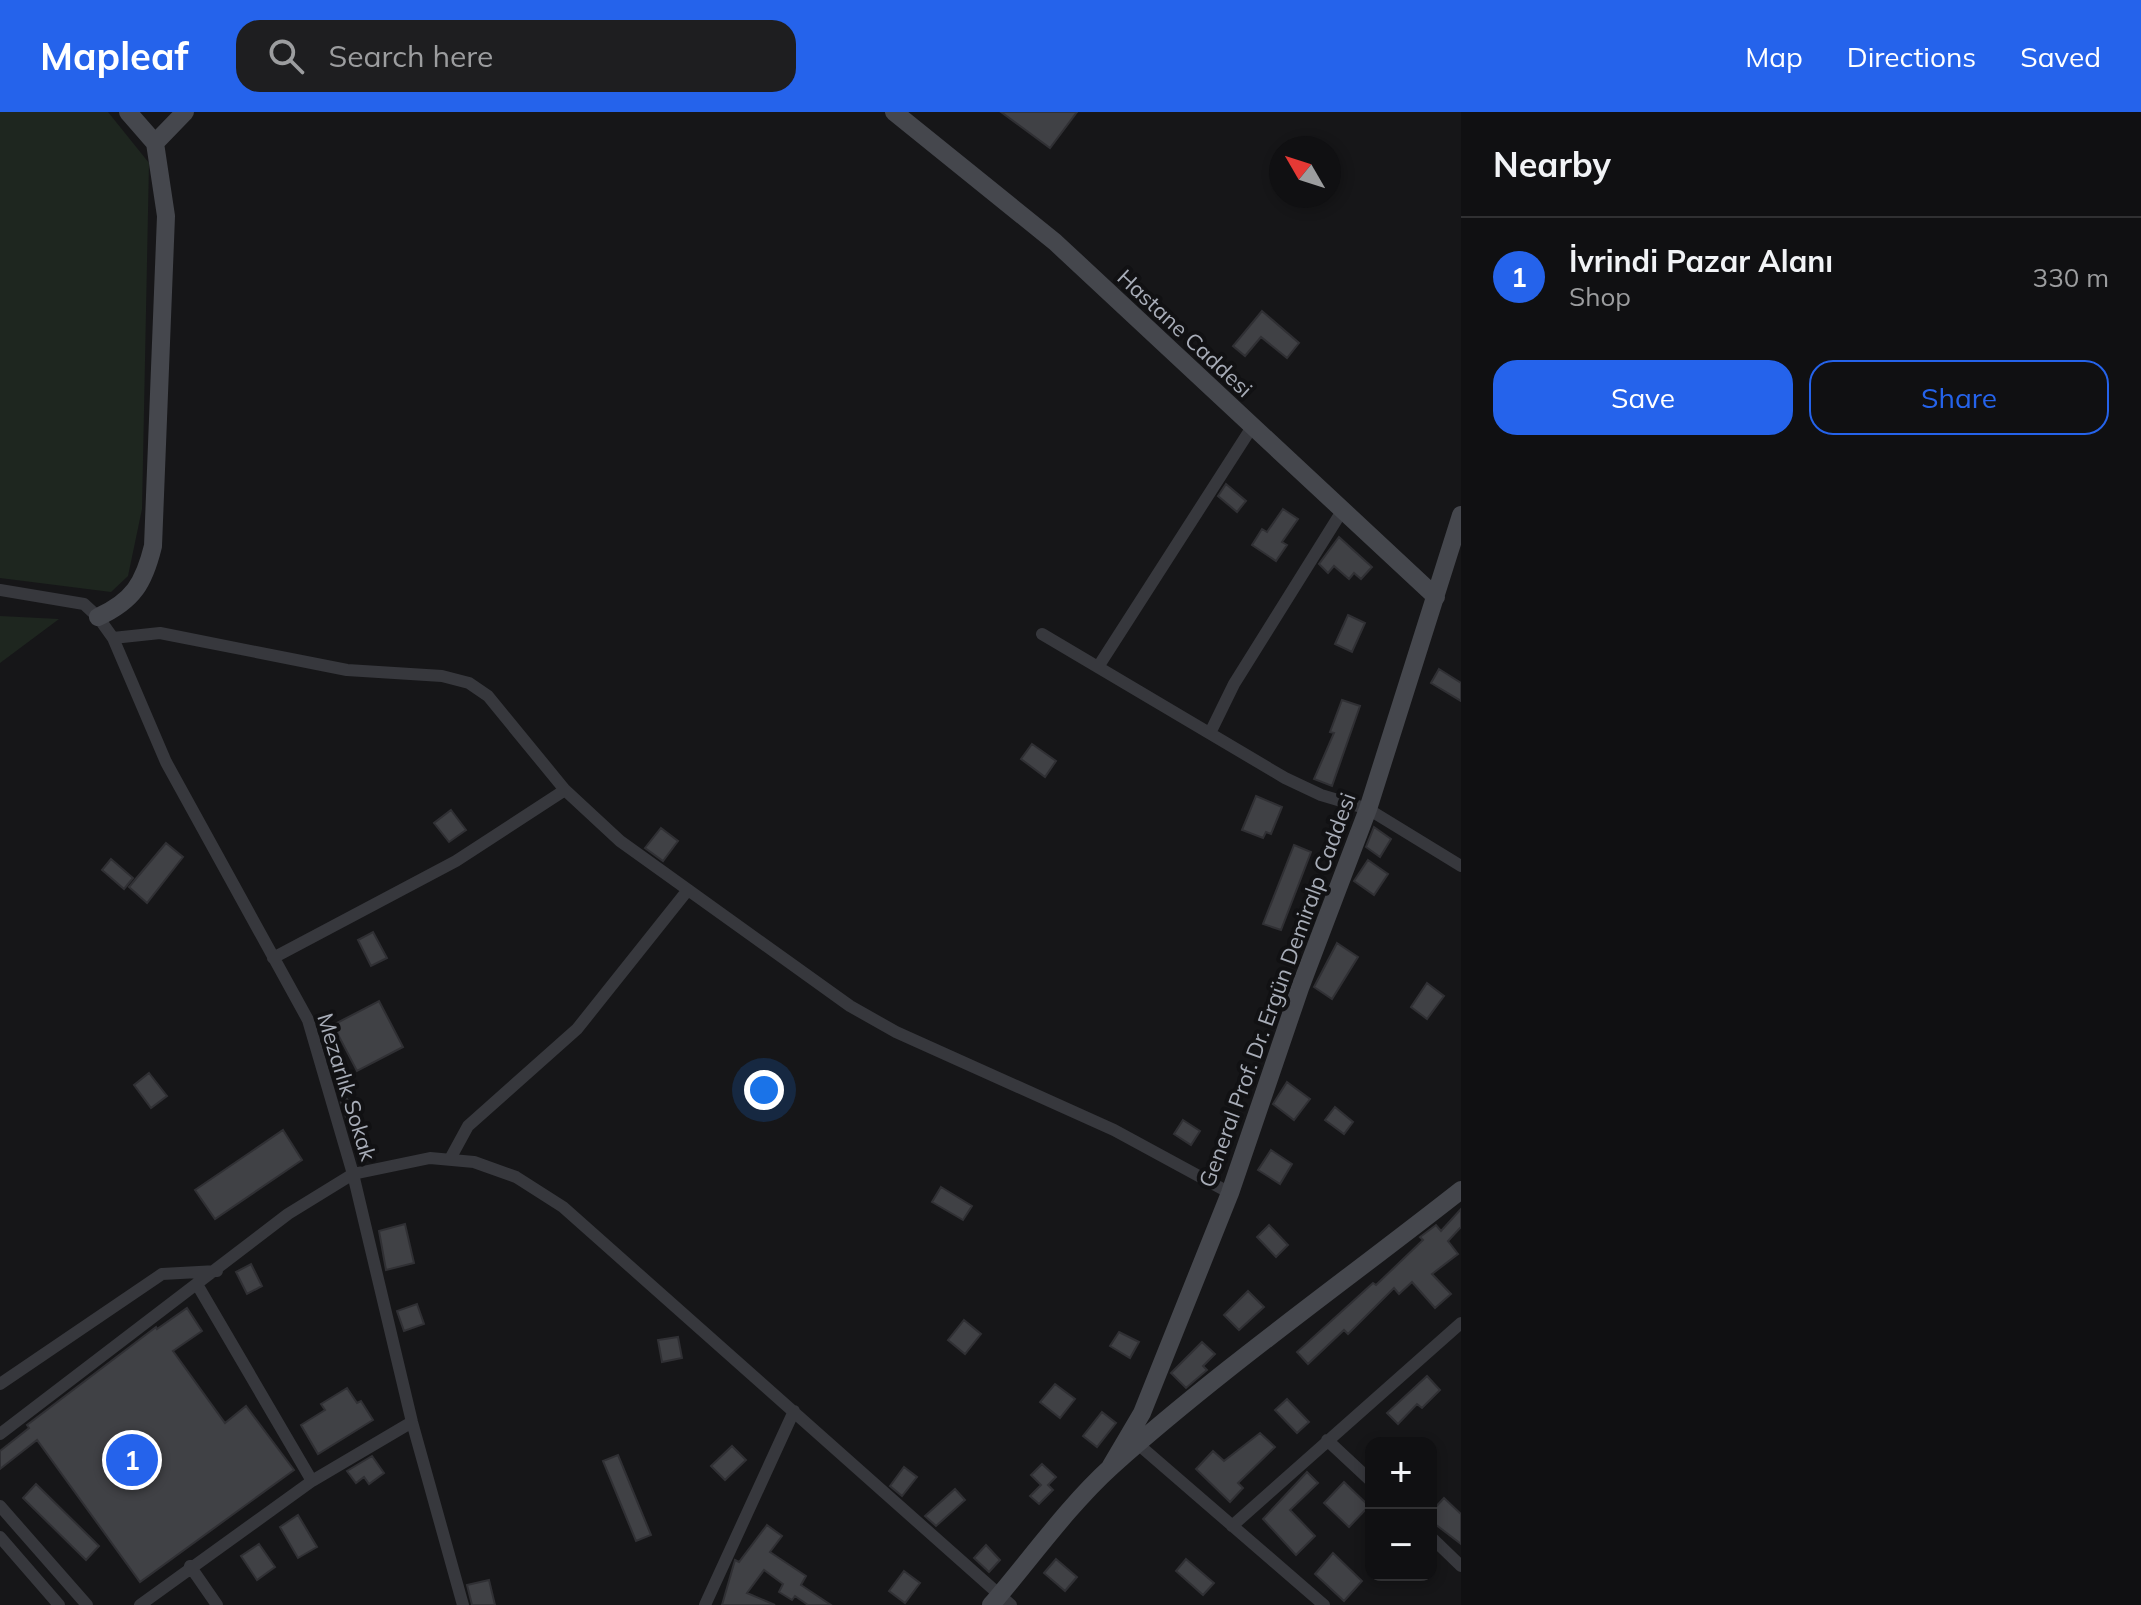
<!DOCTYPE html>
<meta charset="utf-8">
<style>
:root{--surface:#101012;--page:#1e1e20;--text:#f1f3f6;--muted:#9c9d9f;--line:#303032;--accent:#2563eb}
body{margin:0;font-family:Mulish,sans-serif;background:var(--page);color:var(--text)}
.controls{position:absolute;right:24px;bottom:24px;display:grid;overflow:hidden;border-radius:16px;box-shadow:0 4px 12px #0003}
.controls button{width:72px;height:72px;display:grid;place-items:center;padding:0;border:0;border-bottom:2px solid var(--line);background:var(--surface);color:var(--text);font:40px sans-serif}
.compass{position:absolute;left:1269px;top:24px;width:72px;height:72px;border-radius:50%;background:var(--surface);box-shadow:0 4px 12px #0003;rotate:309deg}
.you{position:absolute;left:764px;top:978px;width:28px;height:28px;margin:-20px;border:6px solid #fff;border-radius:50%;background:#1a73e8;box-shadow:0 0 0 12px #1a73e833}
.badge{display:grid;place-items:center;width:52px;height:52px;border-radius:50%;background:var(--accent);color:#fff;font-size:26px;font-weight:700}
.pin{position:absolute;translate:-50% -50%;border:4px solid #fff;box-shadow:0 2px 8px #0006}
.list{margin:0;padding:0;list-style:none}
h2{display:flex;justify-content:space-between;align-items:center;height:104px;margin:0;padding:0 32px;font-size:34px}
h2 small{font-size:26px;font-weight:400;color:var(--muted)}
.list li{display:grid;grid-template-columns:52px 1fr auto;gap:24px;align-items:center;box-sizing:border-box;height:120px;padding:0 32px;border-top:2px solid var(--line)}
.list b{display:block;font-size:30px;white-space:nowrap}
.list p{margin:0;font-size:26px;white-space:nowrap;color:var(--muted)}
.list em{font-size:26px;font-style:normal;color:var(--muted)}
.actions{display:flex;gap:16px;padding:24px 32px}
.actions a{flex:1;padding:18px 0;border:2px solid var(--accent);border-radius:24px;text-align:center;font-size:28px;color:var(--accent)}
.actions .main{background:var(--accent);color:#fff}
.icon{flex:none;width:44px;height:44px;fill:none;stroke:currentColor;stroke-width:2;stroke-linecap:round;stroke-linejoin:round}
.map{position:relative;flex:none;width:1461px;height:1493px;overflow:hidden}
header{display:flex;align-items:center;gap:48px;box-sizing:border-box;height:112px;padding:0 40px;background:var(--accent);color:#fff}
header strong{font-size:38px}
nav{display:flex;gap:44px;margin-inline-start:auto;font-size:28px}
.search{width:560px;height:72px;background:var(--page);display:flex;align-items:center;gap:20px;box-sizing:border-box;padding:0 28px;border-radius:24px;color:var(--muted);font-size:30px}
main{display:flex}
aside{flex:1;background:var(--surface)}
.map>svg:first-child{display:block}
.green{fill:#1e261f}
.building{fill:#404145;stroke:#303034;stroke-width:2}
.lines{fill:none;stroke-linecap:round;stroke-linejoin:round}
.street{stroke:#37383d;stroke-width:12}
.secondary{stroke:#45474d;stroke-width:18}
.labels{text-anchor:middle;stroke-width:8;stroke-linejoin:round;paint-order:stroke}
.street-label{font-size:22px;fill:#a8adb8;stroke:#111113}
</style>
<header>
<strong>Mapleaf</strong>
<div class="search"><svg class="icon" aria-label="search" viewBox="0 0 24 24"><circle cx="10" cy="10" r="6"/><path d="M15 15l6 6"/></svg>Search here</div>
<nav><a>Map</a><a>Directions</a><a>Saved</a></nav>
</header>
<main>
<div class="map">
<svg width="1461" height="1493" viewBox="0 0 1461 1493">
<rect width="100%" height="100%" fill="#161618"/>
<path class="green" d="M 0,0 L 108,0 L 149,51 L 142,397 L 128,464 L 111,480 L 0,466 Z
M 0,504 L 59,507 L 0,551 Z"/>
<path class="building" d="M 1001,0 L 1077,0 L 1050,36 Z
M 1262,199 L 1299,231 L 1287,246 L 1261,225 L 1245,244 L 1233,234 Z
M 1226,372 L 1246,389 L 1237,400 L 1218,384 Z
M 1283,397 L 1298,407 L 1282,430 L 1287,433 L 1276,449 L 1252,433 L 1262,417 L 1267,420 Z
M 1339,425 L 1372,455 L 1361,467 L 1354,461 L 1349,467 L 1334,454 L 1328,461 L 1319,452 Z
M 1348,503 L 1365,511 L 1352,540 L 1335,532 Z
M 1439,557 L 1461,571 L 1461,589 L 1431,571 Z
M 1342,588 L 1360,594 L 1332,674 L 1314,667 L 1334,621 L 1330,620 Z
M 1032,632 L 1056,649 L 1045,665 L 1021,647 Z
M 1256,684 L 1282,695 L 1271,722 L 1266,720 L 1263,726 L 1242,718 Z
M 451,698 L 466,718 L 449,730 L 434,711 Z
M 1374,715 L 1391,727 L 1380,745 L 1366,735 Z
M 661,716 L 678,729 L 663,749 L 645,736 Z
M 166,731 L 183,745 L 147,791 L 129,775 Z
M 1294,733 L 1311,740 L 1281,818 L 1263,812 Z
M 111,747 L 133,766 L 124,777 L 102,758 Z
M 1368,748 L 1388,762 L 1374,783 L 1354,769 Z
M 373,820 L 387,846 L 371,854 L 358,828 Z
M 1337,831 L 1358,845 L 1332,887 L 1314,875 Z
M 1427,871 L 1444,884 L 1427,907 L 1411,895 Z
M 379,889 L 403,935 L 357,959 L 333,913 Z
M 149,961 L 167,984 L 151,996 L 134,973 Z
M 1287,970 L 1310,987 L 1294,1008 L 1273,992 Z
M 347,987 L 372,1038 L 359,1044 L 341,990 Z
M 1335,995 L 1353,1010 L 1344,1022 L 1325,1008 Z
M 1183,1008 L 1200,1019 L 1191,1033 L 1174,1022 Z
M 283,1018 L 302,1048 L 215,1107 L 195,1078 Z
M 1271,1038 L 1292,1052 L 1280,1072 L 1258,1058 Z
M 941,1075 L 972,1094 L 963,1108 L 932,1090 Z
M 1461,1097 L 1461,1115 L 1448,1129 L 1458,1142 L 1432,1162 L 1451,1182 L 1435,1196 L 1412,1170 L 1399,1182 L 1394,1176 L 1348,1222 L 1344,1218 L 1308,1252 L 1297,1240 L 1373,1171 L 1376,1173 L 1423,1128 L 1420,1125 L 1436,1113 L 1441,1119 Z
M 405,1112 L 414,1151 L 386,1158 L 379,1119 Z
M 1269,1113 L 1288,1133 L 1276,1145 L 1257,1125 Z
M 251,1152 L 262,1174 L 247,1182 L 236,1160 Z
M 1248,1179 L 1264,1195 L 1239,1218 L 1224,1203 Z
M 417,1192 L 424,1212 L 404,1219 L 397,1199 Z
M 187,1196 L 202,1219 L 173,1239 L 225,1311 L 246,1294 L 294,1358 L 140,1470 L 37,1328 L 0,1357 L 0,1339 L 29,1316 L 27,1313 L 156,1215 L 157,1217 Z
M 964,1208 L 981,1222 L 965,1242 L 948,1228 Z
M 1119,1220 L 1139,1230 L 1130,1246 L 1110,1234 Z
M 678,1225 L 682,1246 L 662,1250 L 658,1228 Z
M 1202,1230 L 1215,1242 L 1203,1254 L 1207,1258 L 1186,1276 L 1171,1261 Z
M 1427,1264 L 1440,1278 L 1422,1296 L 1417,1292 L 1398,1312 L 1387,1301 Z
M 1055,1272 L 1075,1287 L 1060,1306 L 1040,1290 Z
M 347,1276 L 357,1291 L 361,1289 L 373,1308 L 318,1342 L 301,1313 L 325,1298 L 321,1292 Z
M 1287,1287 L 1309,1310 L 1297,1321 L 1275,1298 Z
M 1102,1300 L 1116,1311 L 1097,1335 L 1083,1324 Z
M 1260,1321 L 1275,1335 L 1238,1371 L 1243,1376 L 1230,1390 L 1196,1357 L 1213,1339 L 1224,1349 Z
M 732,1334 L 746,1348 L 725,1368 L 711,1354 Z
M 618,1343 L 651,1423 L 636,1429 L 603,1349 Z
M 372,1344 L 384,1361 L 369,1372 L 364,1365 L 356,1371 L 347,1359 Z
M 1042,1352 L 1056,1365 L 1048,1373 L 1053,1378 L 1039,1392 L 1030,1384 L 1041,1373 L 1031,1363 Z
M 904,1355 L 917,1365 L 902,1384 L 890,1374 Z
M 1307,1360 L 1318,1371 L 1290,1398 L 1315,1424 L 1296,1443 L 1263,1407 Z
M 1344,1370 L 1369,1394 L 1349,1415 L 1324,1391 Z
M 36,1372 L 99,1434 L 86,1448 L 23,1386 Z
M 955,1377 L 965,1388 L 936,1414 L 925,1404 Z
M 1444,1386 L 1461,1402 L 1461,1432 L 1431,1409 L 1431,1400 Z
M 298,1403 L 317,1435 L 298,1446 L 280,1415 Z
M 767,1413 L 782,1424 L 770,1440 L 806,1464 L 801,1473 L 831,1493 L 808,1493 L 795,1484 L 792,1488 L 779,1480 L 783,1472 L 764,1458 L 747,1481 L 775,1493 L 722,1493 L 735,1448 L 739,1450 Z
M 259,1432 L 275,1455 L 257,1468 L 241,1444 Z
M 986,1433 L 1000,1448 L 989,1460 L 974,1446 Z
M 1333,1441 L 1362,1469 L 1344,1489 L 1315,1462 Z
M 1056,1447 L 1077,1465 L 1065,1479 L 1044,1461 Z
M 1186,1447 L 1214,1471 L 1203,1483 L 1176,1459 Z
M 904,1459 L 920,1471 L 905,1491 L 889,1479 Z
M 489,1468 L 495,1493 L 472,1493 L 467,1473 Z"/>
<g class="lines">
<path class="street" d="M 0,478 L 84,492 L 98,505 L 113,526 L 166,650 L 308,908 L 353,1062 L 412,1310 L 463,1493
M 1042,522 L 1285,666 L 1321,683 L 1368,697 L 1461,754
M 113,526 L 160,521 L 347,558 L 442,564 L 469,571 L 488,584 L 565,678 L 620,729 L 850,894 L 896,920 L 1114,1018 L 1230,1081
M 1098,555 L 1252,315
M 1210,621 L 1234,572 L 1342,399
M 273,846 L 456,749 L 565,678
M 450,1047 L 468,1014 L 577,917 L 687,779
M 198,1174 L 312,1369
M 0,1272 L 162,1162 L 217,1159
M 0,1322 L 288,1102 L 353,1062 L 430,1046 L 474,1050 L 516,1065 L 563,1095 L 1011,1493
M 1327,1328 L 1371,1369
M 1139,1333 L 1324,1493
M 0,1394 L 87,1493
M 1232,1414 L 1461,1211
M 0,1425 L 59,1493
M 1431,1425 L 1461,1454
M 190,1454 L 217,1493
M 140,1493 L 312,1369 L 412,1310
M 705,1493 L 794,1299"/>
<path class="secondary" d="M 894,0 L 1055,130 L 1436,485
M 155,31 L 185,0
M 98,505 C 133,489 144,471 153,434 L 166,104 L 155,31 L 128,0
M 1109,1357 L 1142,1301 L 1230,1081 L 1300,876 L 1368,697 L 1461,403
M 991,1493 C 1029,1449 1068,1394 1111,1355 C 1222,1256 1344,1170 1461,1078"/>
</g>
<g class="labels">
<g class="street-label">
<text transform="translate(1185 221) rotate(43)" y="8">Hastane Caddesi</text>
<text transform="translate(1277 878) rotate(-70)" y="8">General Prof. Dr. Ergün Demiralp Caddesi</text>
<text transform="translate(347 975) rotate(73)" y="8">Mezarlık Sokak</text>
</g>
</g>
</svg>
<div class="controls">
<button>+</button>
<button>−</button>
</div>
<svg class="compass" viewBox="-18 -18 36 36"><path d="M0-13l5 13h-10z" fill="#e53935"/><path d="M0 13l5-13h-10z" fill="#9c9d9f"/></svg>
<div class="you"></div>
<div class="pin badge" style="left:132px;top:1348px">1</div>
</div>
<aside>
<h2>Nearby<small></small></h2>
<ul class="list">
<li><span class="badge">1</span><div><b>İvrindi Pazar Alanı</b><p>Shop</p></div><em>330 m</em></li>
</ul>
<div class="actions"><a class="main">Save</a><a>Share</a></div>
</aside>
</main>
